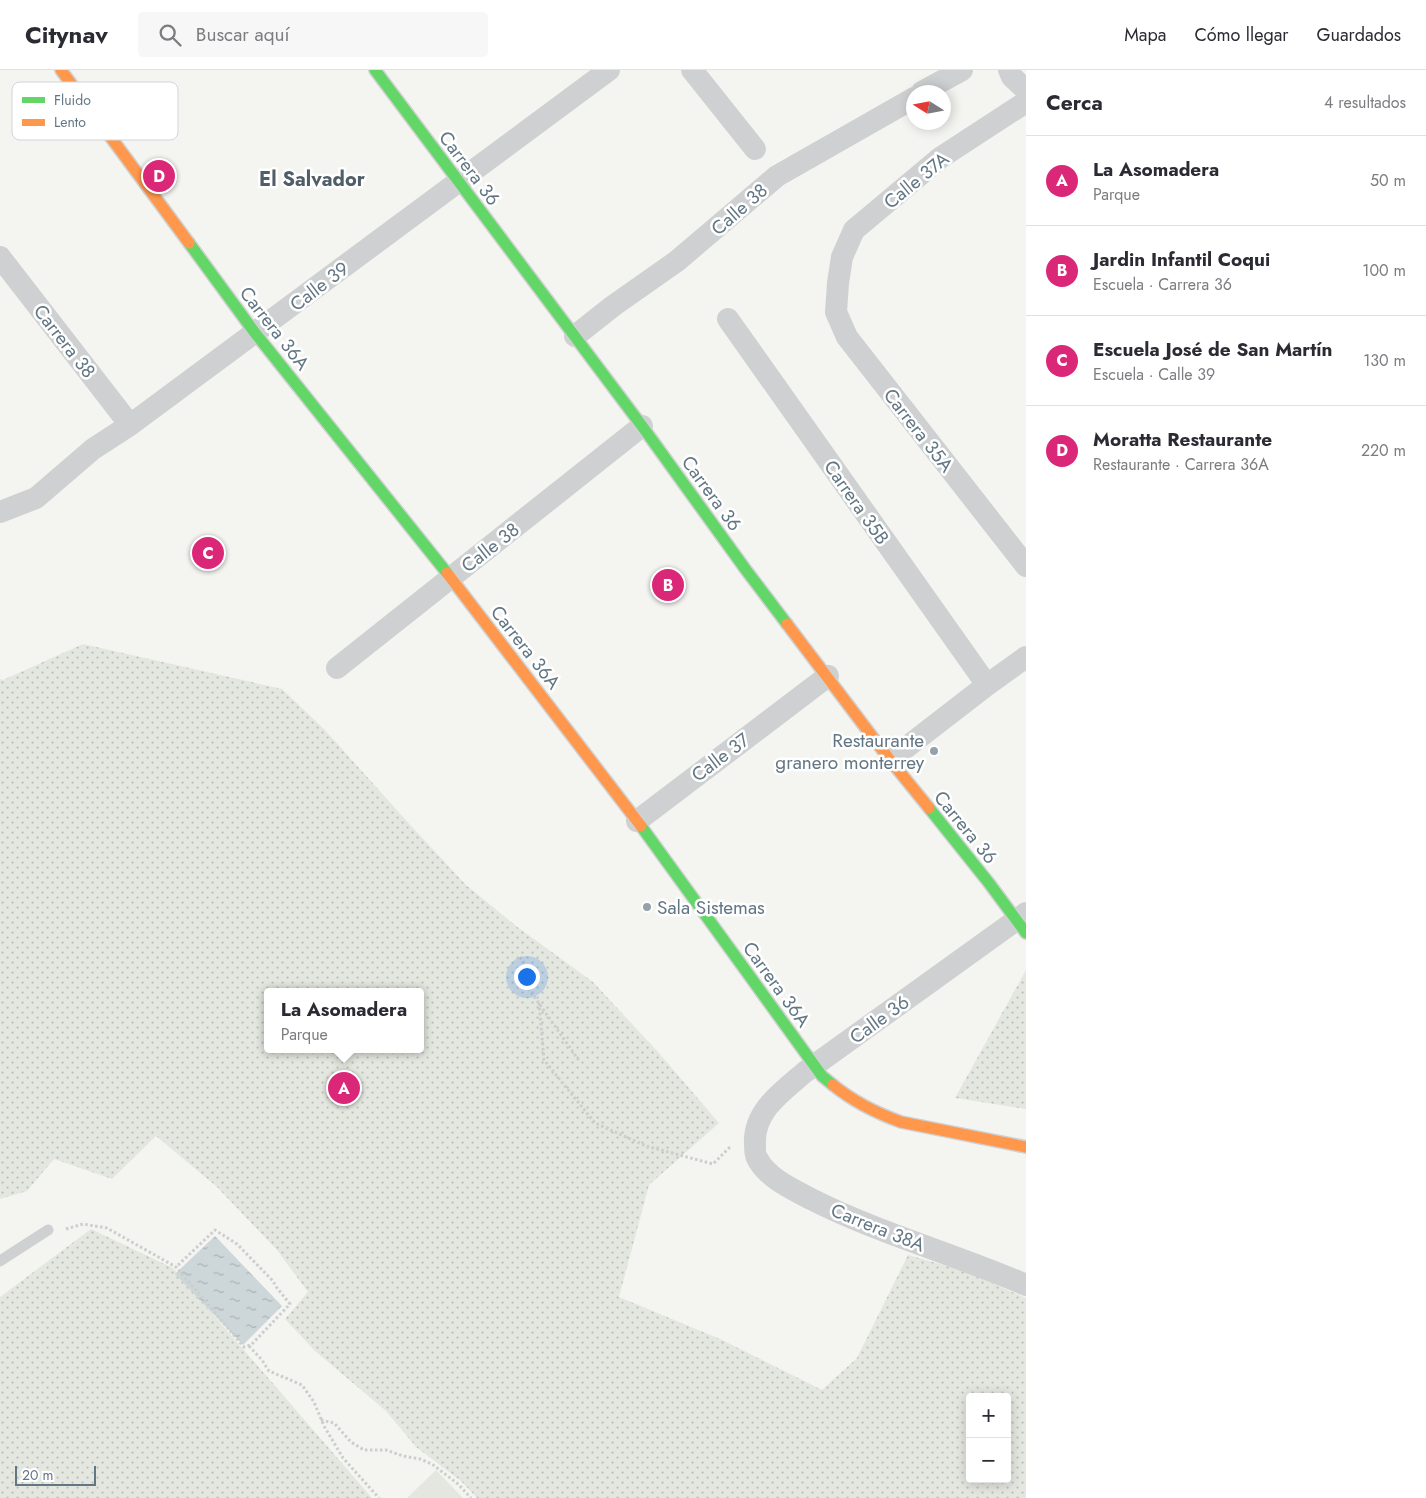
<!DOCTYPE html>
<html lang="es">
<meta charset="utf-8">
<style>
:root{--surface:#fff;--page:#f7f7f7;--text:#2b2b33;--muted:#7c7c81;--line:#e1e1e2;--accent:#db2777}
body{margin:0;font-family:Jost,sans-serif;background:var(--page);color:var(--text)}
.controls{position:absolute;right:15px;bottom:15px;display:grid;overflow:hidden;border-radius:5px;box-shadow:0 2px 12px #0003}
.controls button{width:45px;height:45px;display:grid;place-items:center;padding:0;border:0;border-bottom:1px solid var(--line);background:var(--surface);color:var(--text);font:25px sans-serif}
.compass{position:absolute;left:906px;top:15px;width:45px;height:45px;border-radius:50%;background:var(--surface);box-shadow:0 2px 12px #0003;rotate:281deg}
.scale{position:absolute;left:15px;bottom:12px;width:81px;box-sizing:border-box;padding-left:5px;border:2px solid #627684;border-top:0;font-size:14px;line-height:18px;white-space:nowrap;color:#627684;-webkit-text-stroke:4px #fff;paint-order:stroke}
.you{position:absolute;left:526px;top:906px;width:18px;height:18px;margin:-12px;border:4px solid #fff;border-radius:50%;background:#1a73e8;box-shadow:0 0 0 8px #1a73e833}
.badge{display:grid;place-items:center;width:32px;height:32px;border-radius:50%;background:var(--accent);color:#fff;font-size:16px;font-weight:700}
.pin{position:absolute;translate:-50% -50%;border:2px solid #fff;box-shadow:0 1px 5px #0006}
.popup{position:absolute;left:264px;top:918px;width:160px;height:65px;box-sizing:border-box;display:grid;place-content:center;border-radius:5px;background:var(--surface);filter:drop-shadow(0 1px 4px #0005);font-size:16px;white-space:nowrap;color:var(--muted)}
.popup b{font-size:19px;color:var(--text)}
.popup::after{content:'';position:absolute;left:50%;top:100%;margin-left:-10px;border:10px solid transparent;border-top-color:var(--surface)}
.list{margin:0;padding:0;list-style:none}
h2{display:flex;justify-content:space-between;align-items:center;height:65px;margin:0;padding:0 20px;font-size:21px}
h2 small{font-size:16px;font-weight:400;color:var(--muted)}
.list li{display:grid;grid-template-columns:32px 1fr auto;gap:15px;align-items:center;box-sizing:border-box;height:90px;padding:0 20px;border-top:1px solid var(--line)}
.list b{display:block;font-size:19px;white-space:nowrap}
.list p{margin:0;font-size:16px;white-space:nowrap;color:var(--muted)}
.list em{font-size:16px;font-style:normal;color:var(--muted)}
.icon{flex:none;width:28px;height:28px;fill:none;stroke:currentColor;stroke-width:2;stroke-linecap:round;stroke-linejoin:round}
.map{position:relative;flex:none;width:1026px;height:1428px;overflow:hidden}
header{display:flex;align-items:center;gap:30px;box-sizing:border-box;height:70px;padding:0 25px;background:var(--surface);border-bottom:1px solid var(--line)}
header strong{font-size:24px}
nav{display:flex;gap:28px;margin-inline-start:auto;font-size:18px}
.search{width:350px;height:45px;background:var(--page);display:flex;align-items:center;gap:12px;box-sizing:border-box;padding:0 18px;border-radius:5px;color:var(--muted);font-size:19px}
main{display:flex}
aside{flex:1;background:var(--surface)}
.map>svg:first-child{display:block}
.park{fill:url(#park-dots);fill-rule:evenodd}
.garden{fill:#e4e7df}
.water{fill:url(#water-ripples)}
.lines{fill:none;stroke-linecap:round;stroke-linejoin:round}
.fast-casing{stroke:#cfd1d1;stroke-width:14}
.slow-casing{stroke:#cfd1d1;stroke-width:14}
.path{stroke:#cccdcd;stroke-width:3;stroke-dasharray:2.5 2.5;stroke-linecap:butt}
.lane{stroke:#cfd0d1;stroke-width:11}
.street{stroke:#cfd0d1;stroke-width:22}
.fast{stroke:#63d668;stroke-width:11}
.slow{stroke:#ff974d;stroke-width:11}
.poi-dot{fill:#95a2aa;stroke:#fff;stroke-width:2}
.labels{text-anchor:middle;stroke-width:5;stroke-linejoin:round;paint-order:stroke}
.street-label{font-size:19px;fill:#627684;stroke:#fff}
.poi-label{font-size:19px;fill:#627684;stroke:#fff;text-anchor:end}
.neighbourhood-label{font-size:20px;font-weight:bold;fill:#505e68;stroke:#fff}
.key{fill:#fff;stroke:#d0d6da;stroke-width:1}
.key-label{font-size:14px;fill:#627684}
</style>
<header>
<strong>Citynav</strong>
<div class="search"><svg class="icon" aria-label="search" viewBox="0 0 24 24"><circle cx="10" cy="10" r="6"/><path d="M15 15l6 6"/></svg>Buscar aquí</div>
<nav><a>Mapa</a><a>Cómo llegar</a><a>Guardados</a></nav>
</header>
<main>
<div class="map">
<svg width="1026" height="1428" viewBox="0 0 1026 1428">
<defs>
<pattern id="park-dots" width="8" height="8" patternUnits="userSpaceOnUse" patternTransform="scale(1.25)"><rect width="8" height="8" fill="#e4e7df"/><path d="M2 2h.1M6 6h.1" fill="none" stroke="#bcc0ba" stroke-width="1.8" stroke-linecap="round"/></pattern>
<pattern id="water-ripples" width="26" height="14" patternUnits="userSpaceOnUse" patternTransform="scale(1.25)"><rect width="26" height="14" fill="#cdd6d8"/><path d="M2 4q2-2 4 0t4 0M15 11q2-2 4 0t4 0" fill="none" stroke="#aab2b5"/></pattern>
</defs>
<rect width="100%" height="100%" fill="#f4f4f1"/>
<path class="park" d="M 83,574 L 282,619 L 324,659 L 413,758 L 466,815 L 516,856 L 593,912 L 658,982 L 719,1053 L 649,1115 L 619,1227 L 720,1269 L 822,1320 L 857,1288 L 908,1185 L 965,1201 L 1026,1228 L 1026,1428 L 477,1428 L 461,1411 L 416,1377 L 386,1341 L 315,1281 L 285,1249 L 308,1222 L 277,1180 L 216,1116 L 156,1066 L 112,1109 L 54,1089 L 27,1121 L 0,1129 L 0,609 L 3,610 ZM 268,922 L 420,922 L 420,979 L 268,979 ZM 970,1327 L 1007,1327 L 1007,1409 L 970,1409 Z
M 1026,900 L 1026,1039 L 955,1028 Z
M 91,1159 L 173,1198 L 372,1428 L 0,1428 L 0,1227 Z"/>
<path class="garden" d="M 436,1400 L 463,1428 L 407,1428 Z"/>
<path class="water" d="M 215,1166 L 282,1236 L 243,1275 L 175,1204 Z"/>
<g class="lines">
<defs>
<path id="fast" d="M 375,0 L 642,356 L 746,500 L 787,554
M 189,173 L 255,263 L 447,503
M 929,738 L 989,813 L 1026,863
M 641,756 L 822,1006 L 833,1015"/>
<path id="slow" d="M 61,0 L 189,173
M 447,503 L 641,756
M 787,554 L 890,690 L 929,738
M 833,1015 C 854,1032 876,1043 901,1052 L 1026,1077"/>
</defs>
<use href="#fast" class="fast-casing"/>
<use href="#slow" class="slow-casing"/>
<path class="path" d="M 520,887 L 528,898 L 526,915 L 580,992
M 539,933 L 544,990 L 595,1053 L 646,1076 L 713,1094 L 730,1077
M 66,1159 L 83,1154 L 107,1158 L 176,1197 L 244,1277 L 251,1275 L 290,1234 L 277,1218 L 273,1211 L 237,1174 L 215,1160 L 176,1197
M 249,1276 L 262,1290 L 269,1301 L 302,1315 L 314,1332 L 324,1356 L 343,1388 L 379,1428
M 321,1350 L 334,1353 L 351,1372 L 364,1380 L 386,1380 L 403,1386 L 420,1389 L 432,1394 L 458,1414 L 471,1428"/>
<path class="lane" d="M 0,1191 L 48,1160"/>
<path class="street" d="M 692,0 L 755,79
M 1009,0 L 1012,7 L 1026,20
M 922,22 L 962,0
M 1026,32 L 940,88 L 854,160 L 842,187 L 838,213 L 836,242 L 847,267 L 1026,496
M 0,187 L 130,355
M 728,249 L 987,615
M 575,266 L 613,236 L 677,191 L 777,106 L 914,28
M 0,442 L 36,428 L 93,379 L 130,355 L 609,0
M 337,598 L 642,356
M 890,690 L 987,615 L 1026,587
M 637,751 L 828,606
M 1026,843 L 805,1002 C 783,1021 753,1041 755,1074 C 755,1078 755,1085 757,1088 C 767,1108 792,1119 811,1129 C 880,1164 955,1184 1026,1215"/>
<use href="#fast" class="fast"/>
<use href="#slow" class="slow"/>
</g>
<g class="poi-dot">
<circle cx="934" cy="681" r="5"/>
<circle cx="647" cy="837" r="5"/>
</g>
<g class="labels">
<g class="street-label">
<text transform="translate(470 98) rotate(53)" y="7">Carrera 36</text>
<text transform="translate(916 110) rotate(-39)" y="7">Calle 37A</text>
<text transform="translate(739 139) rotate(-41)" y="7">Calle 38</text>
<text transform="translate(319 216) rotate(-37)" y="7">Calle 39</text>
<text transform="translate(275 258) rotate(52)" y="7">Carrera 36A</text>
<text transform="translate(65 271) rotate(52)" y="7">Carrera 38</text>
<text transform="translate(919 360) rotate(52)" y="7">Carrera 35A</text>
<text transform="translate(712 423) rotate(54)" y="7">Carrera 36</text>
<text transform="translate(857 432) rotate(55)" y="7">Carrera 35B</text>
<text transform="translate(490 477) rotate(-38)" y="7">Calle 38</text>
<text transform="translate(526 577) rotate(52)" y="7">Carrera 36A</text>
<text transform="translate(720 687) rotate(-37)" y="7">Calle 37</text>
<text transform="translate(966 757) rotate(51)" y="7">Carrera 36</text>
<text transform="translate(777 914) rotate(54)" y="7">Carrera 36A</text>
<text transform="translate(879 949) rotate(-36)" y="7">Calle 36</text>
<text transform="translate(878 1157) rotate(22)" y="7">Carrera 38A</text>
</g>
<g class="poi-label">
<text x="924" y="677">Restaurante<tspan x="924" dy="22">granero monterrey</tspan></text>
<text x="657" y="844" text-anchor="start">Sala Sistemas</text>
</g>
<g class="neighbourhood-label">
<text x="312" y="116">El Salvador</text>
</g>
</g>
<rect x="12" y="12" width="166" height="58" rx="8" class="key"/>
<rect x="22" y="27" width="23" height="6" fill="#63d668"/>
<rect x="22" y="49" width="23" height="7" fill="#ff974d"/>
<g class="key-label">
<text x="54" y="35">Fluido</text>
<text x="54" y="57">Lento</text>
</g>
</svg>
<div class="controls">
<button>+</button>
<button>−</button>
</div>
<svg class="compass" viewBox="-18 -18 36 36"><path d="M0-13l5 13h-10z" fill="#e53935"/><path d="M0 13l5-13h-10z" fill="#7c7c81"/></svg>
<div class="scale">20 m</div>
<div class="you"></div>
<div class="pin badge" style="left:344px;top:1018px">A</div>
<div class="popup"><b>La Asomadera</b>Parque</div>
<div class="pin badge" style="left:668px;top:515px">B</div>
<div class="pin badge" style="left:208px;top:483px">C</div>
<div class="pin badge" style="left:159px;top:106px">D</div>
</div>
<aside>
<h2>Cerca<small>4 resultados</small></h2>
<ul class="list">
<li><span class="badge">A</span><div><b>La Asomadera</b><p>Parque</p></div><em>50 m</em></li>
<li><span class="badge">B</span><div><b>Jardin Infantil Coqui</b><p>Escuela · Carrera 36</p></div><em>100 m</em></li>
<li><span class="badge">C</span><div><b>Escuela José de San Martín</b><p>Escuela · Calle 39</p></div><em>130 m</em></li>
<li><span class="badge">D</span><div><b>Moratta Restaurante</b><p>Restaurante · Carrera 36A</p></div><em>220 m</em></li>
</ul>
</aside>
</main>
